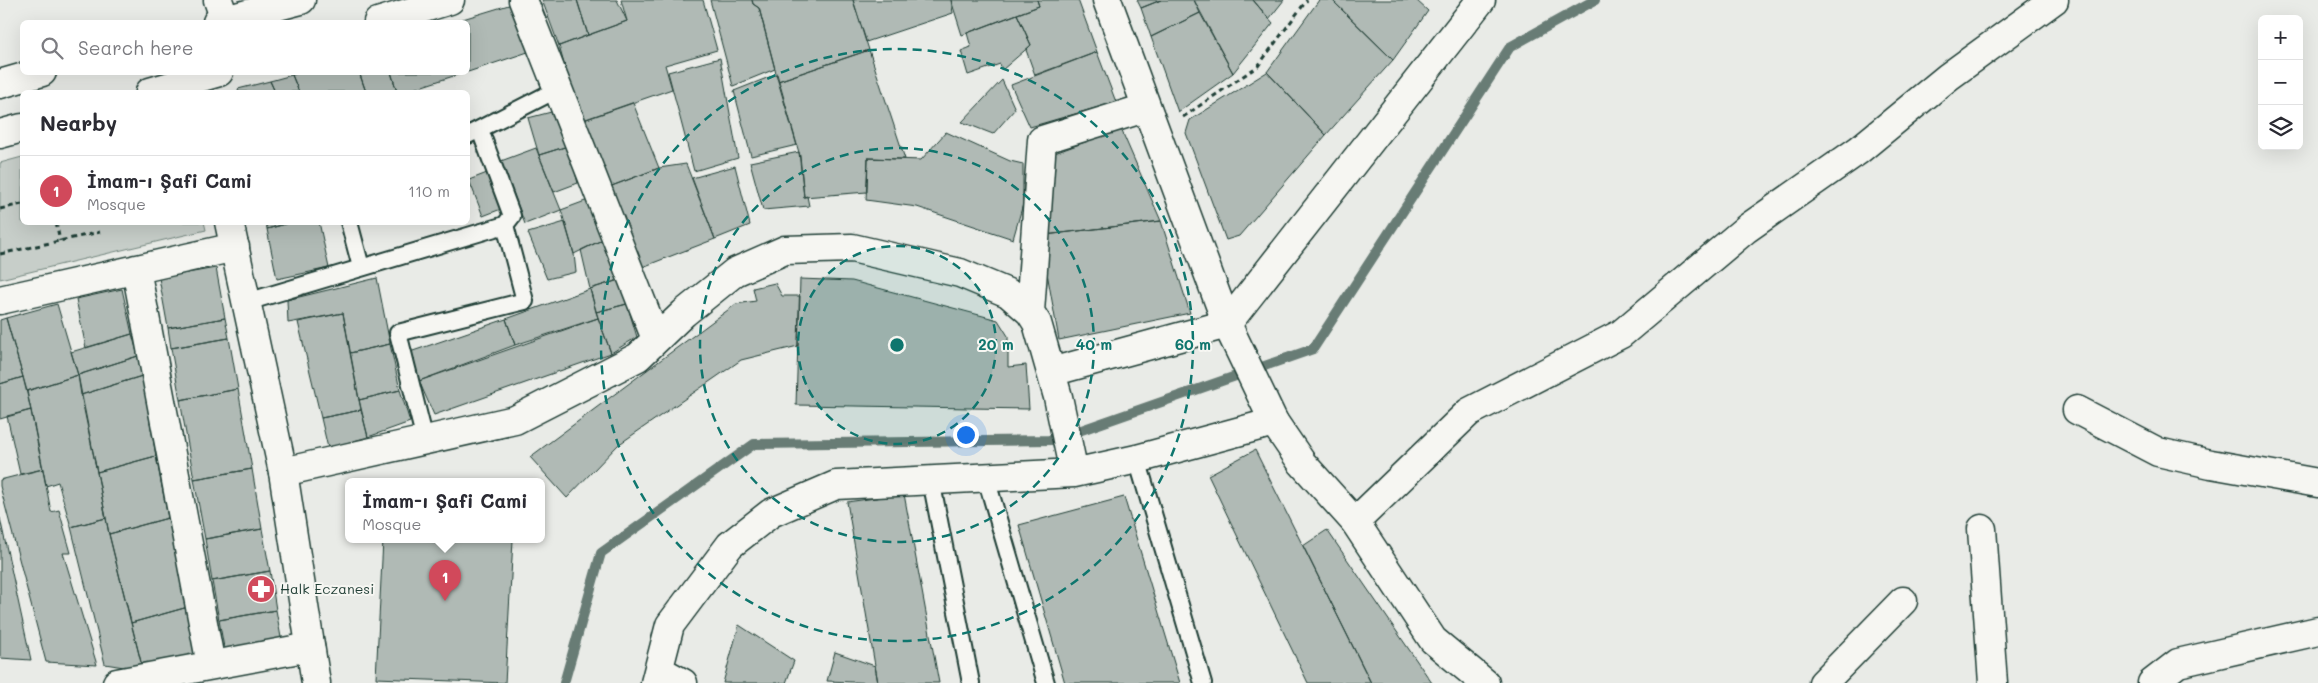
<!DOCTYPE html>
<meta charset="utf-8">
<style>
:root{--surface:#fff;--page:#f2f2f3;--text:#2b2b33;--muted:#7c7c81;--line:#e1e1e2;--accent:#d1495b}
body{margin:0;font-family:Mali,sans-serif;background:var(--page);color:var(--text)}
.controls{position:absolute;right:15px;top:15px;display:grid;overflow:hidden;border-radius:8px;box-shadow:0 5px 20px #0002}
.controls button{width:45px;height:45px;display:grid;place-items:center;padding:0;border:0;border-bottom:1px solid var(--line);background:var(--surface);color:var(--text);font:25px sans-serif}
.you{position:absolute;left:965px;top:434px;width:18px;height:18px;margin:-12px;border:4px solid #fff;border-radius:50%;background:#1a73e8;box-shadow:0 0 0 8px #1a73e833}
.badge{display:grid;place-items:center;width:32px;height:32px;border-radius:50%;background:var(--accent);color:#fff;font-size:16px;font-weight:700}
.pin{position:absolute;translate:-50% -41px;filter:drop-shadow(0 1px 2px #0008)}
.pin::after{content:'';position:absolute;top:26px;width:18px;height:15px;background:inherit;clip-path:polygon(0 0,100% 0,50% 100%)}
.popup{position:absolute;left:345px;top:478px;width:200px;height:65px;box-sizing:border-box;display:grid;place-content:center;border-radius:8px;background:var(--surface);filter:drop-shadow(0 1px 4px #0005);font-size:16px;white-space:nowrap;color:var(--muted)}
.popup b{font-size:19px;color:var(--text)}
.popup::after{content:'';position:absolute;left:50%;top:100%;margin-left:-10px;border:10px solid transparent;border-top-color:var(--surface)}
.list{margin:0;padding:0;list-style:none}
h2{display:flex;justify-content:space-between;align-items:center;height:65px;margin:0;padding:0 20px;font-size:21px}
h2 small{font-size:16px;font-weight:400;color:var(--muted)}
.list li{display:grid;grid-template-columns:32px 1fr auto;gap:15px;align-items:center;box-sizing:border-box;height:70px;padding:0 20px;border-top:1px solid var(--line)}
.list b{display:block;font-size:19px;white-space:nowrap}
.list p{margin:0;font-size:16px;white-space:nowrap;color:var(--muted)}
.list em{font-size:16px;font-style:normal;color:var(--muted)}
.icon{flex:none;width:28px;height:28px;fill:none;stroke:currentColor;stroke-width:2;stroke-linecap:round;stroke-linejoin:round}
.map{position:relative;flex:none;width:2318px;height:683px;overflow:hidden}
.search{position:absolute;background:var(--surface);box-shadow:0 5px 20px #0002;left:20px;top:20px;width:450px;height:55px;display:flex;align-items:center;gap:12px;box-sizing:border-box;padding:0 18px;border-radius:8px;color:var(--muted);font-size:19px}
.panel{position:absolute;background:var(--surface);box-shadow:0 5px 20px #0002;left:20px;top:90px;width:450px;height:135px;border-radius:8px}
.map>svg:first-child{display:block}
.green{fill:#c7cec9;stroke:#73867e}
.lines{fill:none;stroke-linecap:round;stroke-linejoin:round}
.stream{stroke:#687c75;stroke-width:10}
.building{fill:#b0bab5;stroke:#1f3d34}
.lane-casing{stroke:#1f3d34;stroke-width:20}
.street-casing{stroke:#1f3d34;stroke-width:31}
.secondary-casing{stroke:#1f3d34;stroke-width:31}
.path{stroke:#1f3d34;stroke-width:3;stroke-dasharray:5 4;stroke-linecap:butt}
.lane{stroke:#f6f6f2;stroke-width:16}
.street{stroke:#f6f6f2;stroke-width:28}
.secondary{stroke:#f6f6f2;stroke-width:28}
.ring{fill:none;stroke:#0f766e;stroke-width:2.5;stroke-dasharray:9 6}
.labels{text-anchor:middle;stroke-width:4;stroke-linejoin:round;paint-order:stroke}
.poi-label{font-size:14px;fill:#1f3d34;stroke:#f6f6f2;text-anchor:start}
.centre{fill:#0f766e;stroke:#f6f6f2;stroke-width:2.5}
.ring-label{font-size:15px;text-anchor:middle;font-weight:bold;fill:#0f766e;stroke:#f6f6f2;stroke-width:4;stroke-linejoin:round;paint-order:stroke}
</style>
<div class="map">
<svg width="2318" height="683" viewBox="0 0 2318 683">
<rect width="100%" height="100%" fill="#e9ebe7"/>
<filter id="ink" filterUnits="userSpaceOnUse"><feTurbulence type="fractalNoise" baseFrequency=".02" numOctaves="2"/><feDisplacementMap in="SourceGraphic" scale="10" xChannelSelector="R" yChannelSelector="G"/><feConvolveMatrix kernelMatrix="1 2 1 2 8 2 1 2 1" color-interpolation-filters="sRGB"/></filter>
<g filter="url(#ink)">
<path class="green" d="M 22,157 L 22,222 L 204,222 L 206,230 L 0,279 L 0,163 Z"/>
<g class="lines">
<path class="stream" d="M 564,683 L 601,553 L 754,444 L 1053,440 L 1313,349 L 1510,47 L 1595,0"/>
</g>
<path class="building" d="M 542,0 L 577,0 L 588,35 L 559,46 Z
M 577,0 L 617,0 L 627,21 L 588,35 Z
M 621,0 L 703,0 L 717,50 L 665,65 L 672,89 L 580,121 L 559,46 L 627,21 Z
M 710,0 L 752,0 L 753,4 L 759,8 L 775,69 L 733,86 Z
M 752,0 L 853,0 L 869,50 L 778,81 L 759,8 L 753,4 Z
M 853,0 L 951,0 L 953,13 L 866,42 Z
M 951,0 L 1037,0 L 1039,6 L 962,35 Z
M 1037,0 L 1078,0 L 1097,52 L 1035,75 L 1026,50 L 1031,45 L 1017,14 L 1039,6 Z
M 1137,0 L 1161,0 L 1141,8 Z
M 1161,0 L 1194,0 L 1200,13 L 1151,37 L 1141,8 Z
M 1194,0 L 1253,0 L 1273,23 L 1233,73 Z
M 1253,0 L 1284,0 L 1269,19 Z
M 1319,0 L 1332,0 L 1393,60 L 1326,135 L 1267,72 Z
M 1332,0 L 1416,0 L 1428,11 L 1393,60 Z
M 512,4 L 528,52 L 468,72 L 468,22 L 453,22 Z
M 1200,13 L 1233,73 L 1178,112 L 1151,37 Z
M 1017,14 L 1031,45 L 1002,70 L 1000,64 L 968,75 L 961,51 L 971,47 L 967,33 Z
M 869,50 L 905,159 L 868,158 L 867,192 L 804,197 L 800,156 L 778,81 Z
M 1097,52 L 1116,102 L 1030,127 L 1011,85 Z
M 720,58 L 738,158 L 694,171 L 668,72 Z
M 301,72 L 359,72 L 366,92 L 299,92 L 292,75 Z
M 359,72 L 391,72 L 397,92 L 366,92 Z
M 391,72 L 466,72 L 404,92 L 397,92 Z
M 1267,72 L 1326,135 L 1239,236 L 1226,240 L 1186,133 L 1190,120 Z
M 777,74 L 797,145 L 751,156 L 734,91 Z
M 292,75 L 299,92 L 275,92 L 270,81 Z
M 1002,80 L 1015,109 L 993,134 L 962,122 Z
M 270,81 L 275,92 L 239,92 L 238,89 Z
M 633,103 L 659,168 L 609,187 L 584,120 Z
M 559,110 L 568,146 L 539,155 L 528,118 Z
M 1121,129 L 1161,221 L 1045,235 L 1052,154 Z
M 946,132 L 1010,161 L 1023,164 L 1023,204 L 1013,239 L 917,207 L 866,200 L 868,158 L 921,160 Z
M 568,146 L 578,183 L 554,192 L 539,155 Z
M 536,148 L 561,210 L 525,224 L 501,161 Z
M 799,152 L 804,197 L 807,196 L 809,206 L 763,210 L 750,162 Z
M 686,164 L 715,239 L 640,268 L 609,187 L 659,168 Z
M 735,166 L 750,225 L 715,239 L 692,178 Z
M 487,173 L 501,209 L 483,216 L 469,180 Z
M 588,200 L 604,239 L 574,254 L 561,210 Z
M 1161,221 L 1190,313 L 1059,340 L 1041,239 L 1045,235 Z
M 266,222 L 293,222 L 267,229 Z
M 293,222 L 319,222 L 329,268 L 277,279 L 267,229 Z
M 565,222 L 574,254 L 576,272 L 547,279 L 528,233 Z
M 604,239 L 622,279 L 590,289 L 581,250 Z
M 216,268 L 225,318 L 168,328 L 159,278 Z
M 377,278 L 390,344 L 350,353 L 343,313 L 288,323 L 287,300 Z
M 622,279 L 627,304 L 596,312 L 590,289 Z
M 800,279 L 852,281 L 998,320 L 1008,336 L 1008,367 L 1026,365 L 1029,409 L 796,405 Z
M 775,283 L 782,296 L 800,296 L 798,346 L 741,360 L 618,445 L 567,498 L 530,457 L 736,304 L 756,301 L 753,288 Z
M 122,289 L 132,334 L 86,348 L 76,299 Z
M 590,289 L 598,318 L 515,345 L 506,319 Z
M 57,304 L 78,375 L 27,391 L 6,318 Z
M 627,304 L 637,337 L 611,353 L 596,312 Z
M 343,313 L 361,410 L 321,418 L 298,322 Z
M 6,318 L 23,377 L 0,384 L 0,320 Z
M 225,318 L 229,338 L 171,348 L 168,328 Z
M 598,318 L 611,353 L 434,415 L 419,381 Z
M 506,319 L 515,345 L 419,381 L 410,352 Z
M 132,334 L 138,356 L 78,375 L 71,352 Z
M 229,338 L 238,389 L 180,400 L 171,348 Z
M 390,344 L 400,390 L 359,400 L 350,353 Z
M 138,356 L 142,376 L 81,395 L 78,375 Z
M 78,375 L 106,518 L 71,527 L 58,482 L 46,486 L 27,391 Z
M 142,376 L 156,456 L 97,472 L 81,395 Z
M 23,377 L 31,410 L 0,419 L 0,384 Z
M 238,389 L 252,469 L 194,479 L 180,400 Z
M 400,390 L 410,422 L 368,437 L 359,400 Z
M 31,410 L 43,469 L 20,474 L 7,416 Z
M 361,410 L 368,437 L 328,448 L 321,418 Z
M 1255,450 L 1303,546 L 1371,683 L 1308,683 L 1208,475 Z
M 156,456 L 168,518 L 109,534 L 97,472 Z
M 43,469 L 51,512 L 59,510 L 71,553 L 63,553 L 97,665 L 46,662 L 0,486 L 0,480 Z
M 252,469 L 262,529 L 205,539 L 194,479 Z
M 904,494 L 939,683 L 878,683 L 847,502 Z
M 1124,497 L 1180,683 L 1065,683 L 1019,525 Z
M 0,518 L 31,660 L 0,658 Z
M 106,518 L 109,534 L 143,670 L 105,664 L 71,527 Z
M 168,518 L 188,607 L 131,623 L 109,534 Z
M 262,529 L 270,571 L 212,581 L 205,539 Z
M 1327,530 L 1432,683 L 1371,683 L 1303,546 Z
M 383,540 L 513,540 L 505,683 L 376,678 Z
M 270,571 L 276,610 L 219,620 L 212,581 Z
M 188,607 L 197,660 L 143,670 L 131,623 Z
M 276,610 L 282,643 L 225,653 L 219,620 Z
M 739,625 L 794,661 L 786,683 L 723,683 Z
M 835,652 L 875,666 L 878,683 L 827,681 Z"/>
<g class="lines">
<defs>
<path id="lane" d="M 480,130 L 512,216 L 505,225
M 468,135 L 558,89
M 349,222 L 361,267
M 247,302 L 505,225 L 525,301 L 398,333 L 425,440
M 1137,459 L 1203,683
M 986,478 L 1046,683
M 931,480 L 971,683"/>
<path id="street" d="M 218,0 L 225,20
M 523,0 L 656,339
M 136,269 L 211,665
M 0,300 L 235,247
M 1030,312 L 1042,140 L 1145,108
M 1051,372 L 1227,324 L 1481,0
M 2077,410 L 2158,452 L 2211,464 L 2318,483
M 283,472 L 515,420 L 638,357 L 684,313 L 735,272 L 785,250 L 852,248 L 960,273 L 1008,293 L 1030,312 L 1037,323 L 1058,397 L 1074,473
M 1355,522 L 1469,412 L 1621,334 L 1746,229 L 1859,150 L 1948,77 L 2054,0
M 1982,529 L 1993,683
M 659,670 L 683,683
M 117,683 L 310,647
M 655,683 L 670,625 L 730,545 L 771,513 L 836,485 L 1074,473 L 1137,459 L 1274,422
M 1823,683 L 1903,601
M 2152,683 L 2178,663 L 2318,631"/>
<path id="secondary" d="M 1107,0 L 1227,324 L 1274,422 L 1302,463 L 1355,522 L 1433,640 L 1485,683
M 217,22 L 301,0
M 378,22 L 450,0
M 0,84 L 42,72
M 150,92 L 219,72
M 0,134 L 22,128
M 229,222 L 283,472 L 316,683"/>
</defs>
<use href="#lane" class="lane-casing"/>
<use href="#street" class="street-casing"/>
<use href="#secondary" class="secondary-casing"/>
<path class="path" d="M 1183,117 L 1258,66 L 1307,0
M 0,209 L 22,204
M 56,222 L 60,241
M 0,254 L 100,232"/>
<use href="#lane" class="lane"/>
<use href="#street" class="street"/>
<use href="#secondary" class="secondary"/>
</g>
</g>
<circle cx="897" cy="345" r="99" fill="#0f766e" fill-opacity=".12"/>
<g class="ring">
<circle cx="897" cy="345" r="99"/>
<circle cx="897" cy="345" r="197"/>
<circle cx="897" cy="345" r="296"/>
</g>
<defs>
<symbol id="pharmacy-disc" viewBox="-11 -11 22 22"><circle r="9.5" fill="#d1495b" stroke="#f6f6f2"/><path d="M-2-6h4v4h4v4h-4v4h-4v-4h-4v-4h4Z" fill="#fff"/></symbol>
</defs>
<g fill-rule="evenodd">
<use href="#pharmacy-disc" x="245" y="573" width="32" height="32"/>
</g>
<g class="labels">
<g class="poi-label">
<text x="280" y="594">Halk Eczanesi</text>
</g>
</g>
<circle cx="897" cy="345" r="8" class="centre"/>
<g class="ring-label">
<text x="996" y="350">20 m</text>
<text x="1094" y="350">40 m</text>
<text x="1193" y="350">60 m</text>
</g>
</svg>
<div class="controls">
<button>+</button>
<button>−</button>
<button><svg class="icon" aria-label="layers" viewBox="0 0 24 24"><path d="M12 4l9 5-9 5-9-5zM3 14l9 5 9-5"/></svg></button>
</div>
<div class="you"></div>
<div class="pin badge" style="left:445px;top:601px">1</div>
<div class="popup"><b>İmam-ı Şafi Cami</b>Mosque</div>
<div class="search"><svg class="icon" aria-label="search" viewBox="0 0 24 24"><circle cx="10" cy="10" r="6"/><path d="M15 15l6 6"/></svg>Search here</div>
<section class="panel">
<h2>Nearby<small></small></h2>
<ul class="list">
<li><span class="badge">1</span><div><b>İmam-ı Şafi Cami</b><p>Mosque</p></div><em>110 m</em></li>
</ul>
</section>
</div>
